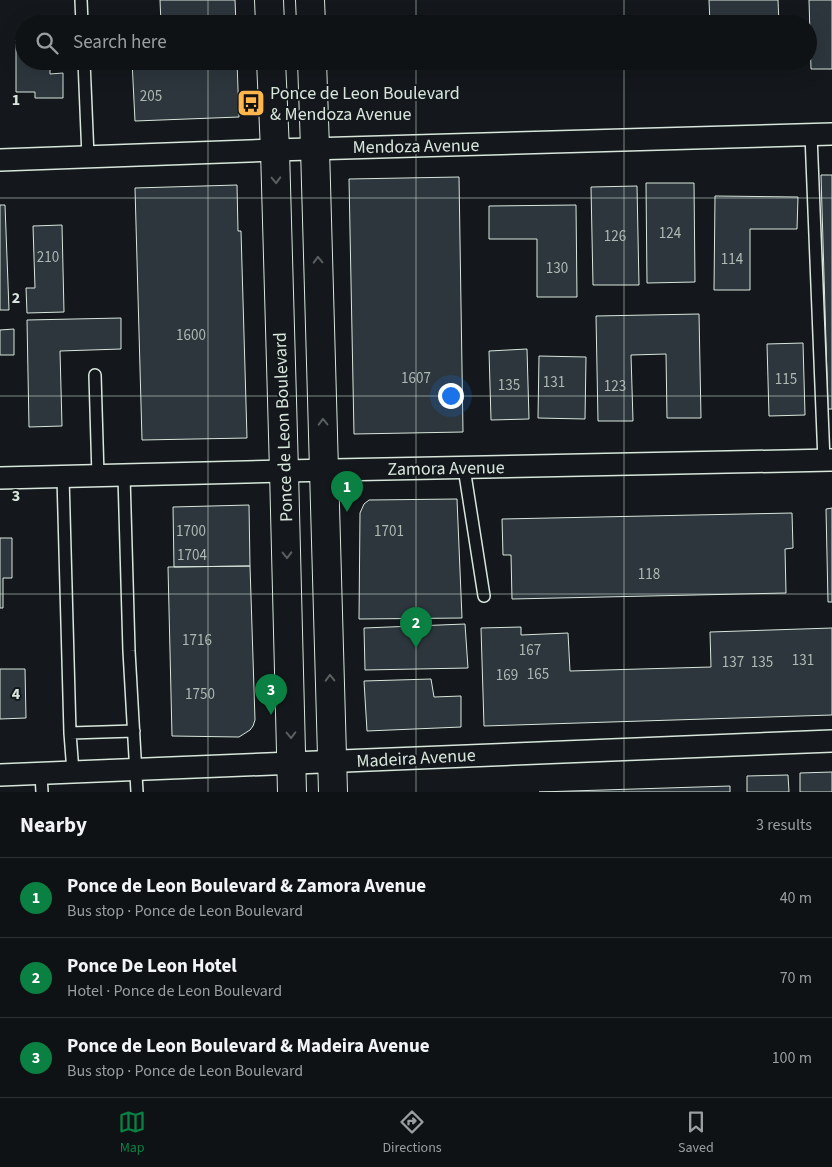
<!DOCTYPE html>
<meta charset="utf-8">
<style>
:root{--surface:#0f1215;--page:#181b1e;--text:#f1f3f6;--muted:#9b9ea0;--line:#2f3234;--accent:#0b8043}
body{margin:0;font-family:"Source Sans 3",sans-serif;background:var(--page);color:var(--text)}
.you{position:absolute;left:450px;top:395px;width:18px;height:18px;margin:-12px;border:4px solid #fff;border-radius:50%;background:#1a73e8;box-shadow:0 0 0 8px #1a73e833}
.badge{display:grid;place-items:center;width:32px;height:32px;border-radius:50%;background:var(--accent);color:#fff;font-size:16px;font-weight:700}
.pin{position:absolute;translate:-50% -41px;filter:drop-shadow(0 1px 2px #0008)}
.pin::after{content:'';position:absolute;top:26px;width:18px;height:15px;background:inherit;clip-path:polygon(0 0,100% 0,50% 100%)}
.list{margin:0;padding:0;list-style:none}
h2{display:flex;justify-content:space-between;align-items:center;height:65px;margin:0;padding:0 20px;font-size:21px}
h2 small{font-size:16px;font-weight:400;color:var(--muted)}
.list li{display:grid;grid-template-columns:32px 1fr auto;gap:15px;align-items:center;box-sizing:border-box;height:80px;padding:0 20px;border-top:1px solid var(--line)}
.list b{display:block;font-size:19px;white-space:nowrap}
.list p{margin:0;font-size:16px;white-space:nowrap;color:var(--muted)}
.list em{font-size:16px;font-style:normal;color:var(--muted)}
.icon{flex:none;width:28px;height:28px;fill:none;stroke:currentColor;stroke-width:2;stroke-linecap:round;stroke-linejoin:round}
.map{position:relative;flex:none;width:832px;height:792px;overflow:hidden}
.search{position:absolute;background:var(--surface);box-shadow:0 5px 20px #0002;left:15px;right:15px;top:15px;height:55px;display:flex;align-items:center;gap:12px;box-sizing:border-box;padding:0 18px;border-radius:28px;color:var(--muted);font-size:19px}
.sheet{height:305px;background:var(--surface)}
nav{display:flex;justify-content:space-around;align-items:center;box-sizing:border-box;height:70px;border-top:1px solid var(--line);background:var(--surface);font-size:14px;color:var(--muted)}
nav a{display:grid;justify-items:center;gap:2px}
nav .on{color:var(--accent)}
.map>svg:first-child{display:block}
.building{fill:#2c363c;stroke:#d8e6dc}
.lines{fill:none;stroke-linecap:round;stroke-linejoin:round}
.service-casing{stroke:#d8e6dc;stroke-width:14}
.minor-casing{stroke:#d8e6dc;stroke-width:24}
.tertiary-casing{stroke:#d8e6dc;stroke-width:30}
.service{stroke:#14181c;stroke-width:11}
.minor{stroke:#14181c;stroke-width:21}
.tertiary{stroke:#14181c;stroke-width:28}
.oneway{stroke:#59605f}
.grid{fill:none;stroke:#d8e6dc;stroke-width:1;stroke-opacity:0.55}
.labels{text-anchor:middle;stroke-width:4;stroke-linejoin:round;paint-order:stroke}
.number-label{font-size:15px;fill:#adbab4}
.poi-label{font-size:18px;fill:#d8e6dc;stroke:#14181c;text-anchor:start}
.street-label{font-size:18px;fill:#d8e6dc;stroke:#14181c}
.grid-label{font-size:16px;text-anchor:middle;font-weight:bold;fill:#d8e6dc;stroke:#14181c;stroke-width:4;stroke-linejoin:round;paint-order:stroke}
</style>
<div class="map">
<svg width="832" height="792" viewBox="0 0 832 792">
<rect width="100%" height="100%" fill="#14181c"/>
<path class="building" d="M 160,0 L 235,0 L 236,24 L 161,24 Z
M 709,0 L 778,0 L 779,24 L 710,24 Z
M 809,0 L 832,0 L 832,69 L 811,69 Z
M 16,40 L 24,40 L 24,61 L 50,61 L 50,74 L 63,73 L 63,98 L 35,98 L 35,92 L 16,92 Z
M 132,61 L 237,61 L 239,117 L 135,121 Z
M 711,61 L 780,61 L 780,67 L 711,69 Z
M 821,175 L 832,175 L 832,409 L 828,409 Z
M 459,177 L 463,432 L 354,434 L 349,179 Z
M 646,183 L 694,183 L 695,282 L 647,283 Z
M 237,185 L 238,231 L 241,231 L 247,438 L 142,440 L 135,188 Z
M 637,186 L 639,285 L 593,285 L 591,187 Z
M 715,196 L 798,197 L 797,229 L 750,229 L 750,290 L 714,290 Z
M 0,205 L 5,205 L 9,310 L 0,310 Z
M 576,205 L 577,297 L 537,297 L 537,239 L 489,239 L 489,206 Z
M 62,225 L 64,312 L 27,313 L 26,288 L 35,288 L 33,226 Z
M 699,314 L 701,418 L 667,418 L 666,354 L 631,355 L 633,421 L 598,421 L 596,316 Z
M 121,318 L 121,349 L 60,351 L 62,426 L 29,427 L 27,320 Z
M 14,329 L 14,355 L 0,355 L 0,330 Z
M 803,343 L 805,415 L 769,416 L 767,344 Z
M 527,349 L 529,419 L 491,420 L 489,351 Z
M 539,356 L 586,357 L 585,419 L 538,418 Z
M 457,499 L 462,618 L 359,619 L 360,513 L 364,504 L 369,500 Z
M 249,505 L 250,566 L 174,567 L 173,507 Z
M 832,508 L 832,602 L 828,602 L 826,509 Z
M 792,513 L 793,548 L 785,549 L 786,593 L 512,599 L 511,555 L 503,555 L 502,519 Z
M 0,538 L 12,538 L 12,578 L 3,578 L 3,608 L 0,608 Z
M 250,566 L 255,720 L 253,726 L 250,730 L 239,737 L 172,736 L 168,567 Z
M 465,624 L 468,668 L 365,670 L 364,628 Z
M 521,627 L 521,635 L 568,633 L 570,671 L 711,667 L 710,632 L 832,628 L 832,715 L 484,726 L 481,628 Z
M 0,669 L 25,669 L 26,718 L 0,719 Z
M 431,679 L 434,697 L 461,696 L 461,727 L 367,731 L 364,681 Z
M 832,772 L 832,792 L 800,792 L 800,773 Z
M 788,775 L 789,792 L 747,792 L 747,776 Z
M 730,786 L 730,792 L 539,792 Z"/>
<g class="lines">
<defs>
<path id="service" d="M 81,0 L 82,24
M 84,61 L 88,157
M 811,135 L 824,461
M 95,375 L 98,476
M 464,468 L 484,596
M 124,476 L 129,651 L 137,792
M 63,477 L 70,733 L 73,772
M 70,733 L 134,731
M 41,774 L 42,792"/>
<path id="minor" d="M 0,160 L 275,150 L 832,134
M 0,478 L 284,471 L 832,460
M 0,775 L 832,741"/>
<path id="tertiary" d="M 269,0 L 270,24
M 310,0 L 311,24
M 271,61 L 275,150 L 284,471 L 292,792
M 312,61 L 315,148 L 333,792"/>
</defs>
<use href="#service" class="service-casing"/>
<use href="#minor" class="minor-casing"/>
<use href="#tertiary" class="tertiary-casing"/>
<use href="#service" class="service"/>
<use href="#minor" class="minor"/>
<use href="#tertiary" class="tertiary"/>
</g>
<defs><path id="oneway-chevron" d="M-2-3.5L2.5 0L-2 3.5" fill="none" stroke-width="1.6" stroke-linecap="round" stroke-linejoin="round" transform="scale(1.25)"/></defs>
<g class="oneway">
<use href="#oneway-chevron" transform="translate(276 180) rotate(88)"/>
<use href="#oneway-chevron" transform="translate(318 260) rotate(-92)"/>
<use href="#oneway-chevron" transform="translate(323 422) rotate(-91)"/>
<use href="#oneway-chevron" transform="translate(287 555) rotate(89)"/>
<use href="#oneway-chevron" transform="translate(330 678) rotate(-91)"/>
<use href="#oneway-chevron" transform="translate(291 735) rotate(89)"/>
</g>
<path class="grid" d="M 208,0 L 208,24M 416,0 L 416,24M 624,0 L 624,24M 208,61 L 208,792M 416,61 L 416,792M 624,61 L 624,792M 0,198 L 832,198M 0,396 L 832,396M 0,594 L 832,594"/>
<defs>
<symbol id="bus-square" viewBox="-11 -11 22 22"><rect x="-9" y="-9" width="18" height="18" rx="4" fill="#ffb74d" stroke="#14181c"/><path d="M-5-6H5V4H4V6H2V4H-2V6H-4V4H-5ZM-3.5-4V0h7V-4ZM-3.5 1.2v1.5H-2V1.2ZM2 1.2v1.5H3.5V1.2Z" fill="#111"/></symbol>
</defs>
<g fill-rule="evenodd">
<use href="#bus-square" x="235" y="87" width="32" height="32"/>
</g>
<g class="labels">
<g class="number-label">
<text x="151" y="101">205</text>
<text x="670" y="238">124</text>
<text x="615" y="241">126</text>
<text x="48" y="262">210</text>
<text x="732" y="264">114</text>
<text x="557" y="273">130</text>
<text x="191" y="340">1600</text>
<text x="416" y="383">1607</text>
<text x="786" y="384">115</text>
<text x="554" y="387">131</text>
<text x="509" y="390">135</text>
<text x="615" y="391">123</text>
<text x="191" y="536">1700</text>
<text x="389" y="536">1701</text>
<text x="192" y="560">1704</text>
<text x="649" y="579">118</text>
<text x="197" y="645">1716</text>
<text x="530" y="655">167</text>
<text x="803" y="665">131</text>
<text x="733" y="667">137</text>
<text x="762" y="667">135</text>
<text x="538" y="679">165</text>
<text x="507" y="680">169</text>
<text x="200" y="699">1750</text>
</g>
<g class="poi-label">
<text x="270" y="99">Ponce de Leon Boulevard<tspan x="270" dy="21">&amp; Mendoza Avenue</tspan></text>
</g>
<g class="street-label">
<text transform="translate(416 146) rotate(-1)" y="6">Mendoza Avenue</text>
<text transform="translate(283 427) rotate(-92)" y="6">Ponce de Leon Boulevard</text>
<text transform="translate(446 468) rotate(-1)" y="6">Zamora Avenue</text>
<text transform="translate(416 758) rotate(-3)" y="6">Madeira Avenue</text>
</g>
</g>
<g class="grid-label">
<text x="16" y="105">1</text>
<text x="16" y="303">2</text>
<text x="16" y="501">3</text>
<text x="16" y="699">4</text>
</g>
</svg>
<div class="you"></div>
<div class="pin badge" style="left:347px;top:512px">1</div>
<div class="pin badge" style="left:416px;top:648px">2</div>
<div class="pin badge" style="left:271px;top:715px">3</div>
<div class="search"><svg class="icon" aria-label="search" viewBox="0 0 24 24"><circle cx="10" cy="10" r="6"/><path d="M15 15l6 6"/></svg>Search here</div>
</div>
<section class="sheet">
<h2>Nearby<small>3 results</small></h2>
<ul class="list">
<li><span class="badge">1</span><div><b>Ponce de Leon Boulevard &amp; Zamora Avenue</b><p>Bus stop · Ponce de Leon Boulevard</p></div><em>40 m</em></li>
<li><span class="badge">2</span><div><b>Ponce De Leon Hotel</b><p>Hotel · Ponce de Leon Boulevard</p></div><em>70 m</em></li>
<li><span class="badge">3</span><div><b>Ponce de Leon Boulevard &amp; Madeira Avenue</b><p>Bus stop · Ponce de Leon Boulevard</p></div><em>100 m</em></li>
</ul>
</section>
<nav>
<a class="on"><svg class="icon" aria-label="map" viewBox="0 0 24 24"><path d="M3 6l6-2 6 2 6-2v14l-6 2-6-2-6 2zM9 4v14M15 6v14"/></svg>Map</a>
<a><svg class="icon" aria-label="directions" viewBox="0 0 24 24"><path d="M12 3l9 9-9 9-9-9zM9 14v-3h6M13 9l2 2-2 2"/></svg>Directions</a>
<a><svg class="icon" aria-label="saved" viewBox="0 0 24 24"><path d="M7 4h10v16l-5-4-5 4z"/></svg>Saved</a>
</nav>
